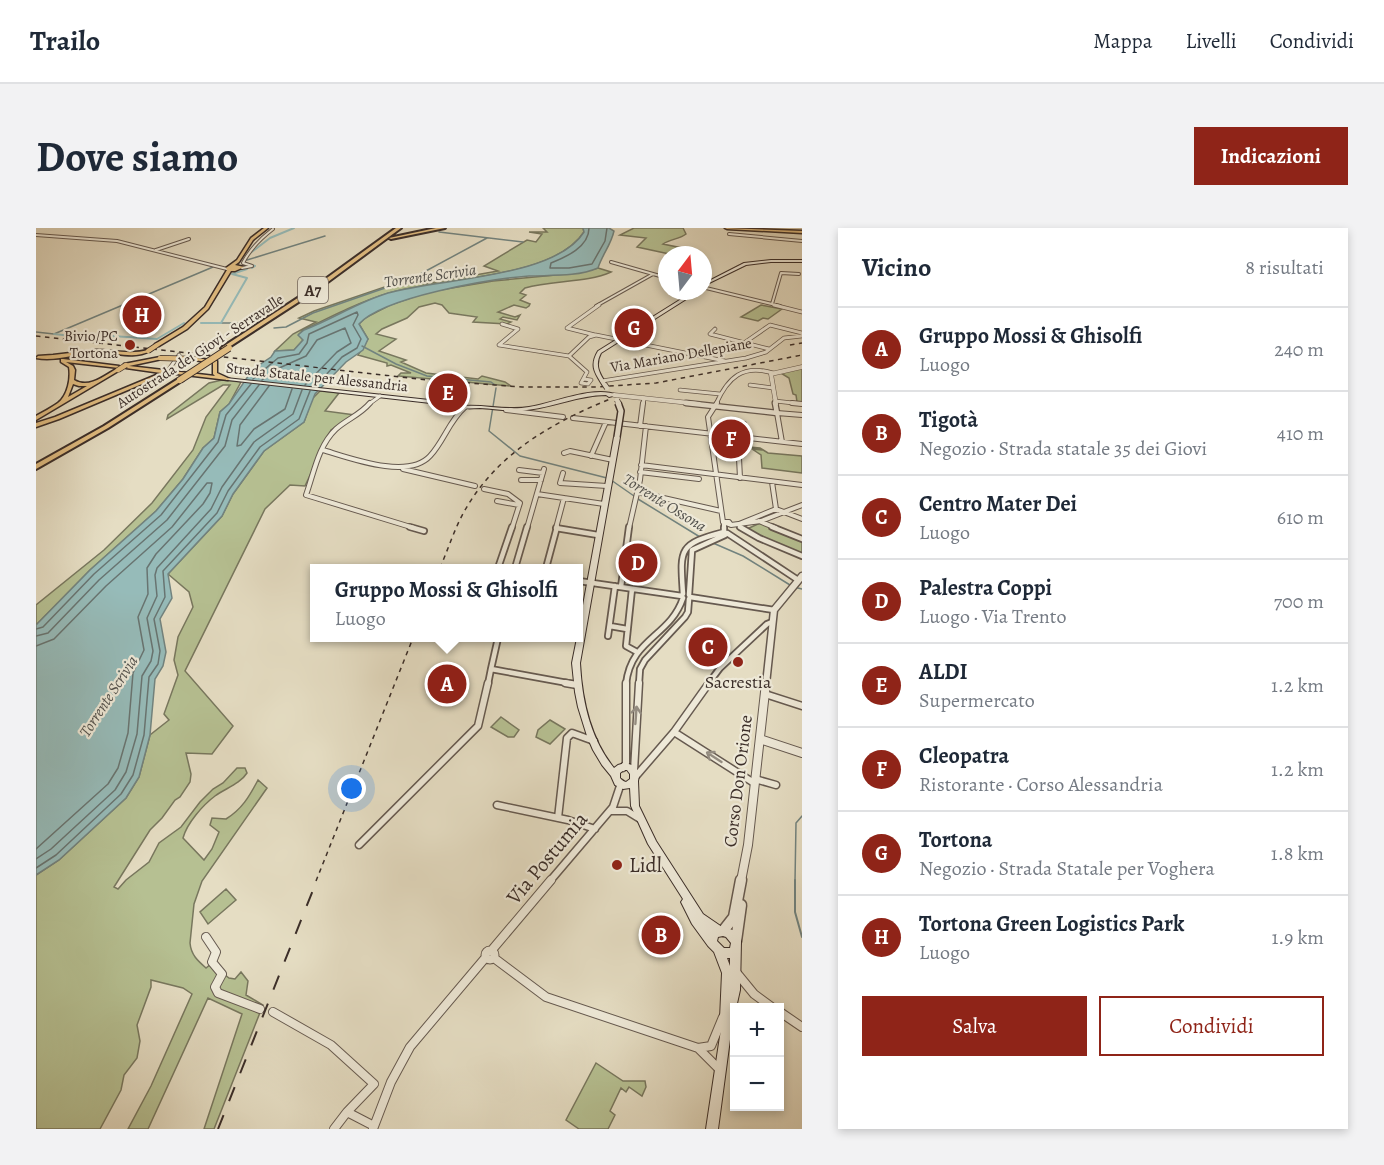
<!DOCTYPE html>
<html lang="it">
<meta charset="utf-8">
<style>
:root{--surface:#fff;--page:#f2f2f3;--text:#1f2937;--muted:#747a83;--line:#e0e1e3;--accent:#8f2418}
body{margin:0;font-family:Alegreya,serif;background:var(--page);color:var(--text)}
.controls{position:absolute;right:18px;bottom:18px;display:grid;overflow:hidden;border-radius:0px;box-shadow:0 3px 9px #0003}
.controls button{width:54px;height:54px;display:grid;place-items:center;padding:0;border:0;border-bottom:2px solid var(--line);background:var(--surface);color:var(--text);font:30px sans-serif}
.compass{position:absolute;left:622px;top:18px;width:54px;height:54px;border-radius:50%;background:var(--surface);box-shadow:0 3px 9px #0003;rotate:16deg}
.you{position:absolute;left:316px;top:561px;width:21px;height:21px;margin:-15px;border:4px solid #fff;border-radius:50%;background:#1a73e8;box-shadow:0 0 0 9px #1a73e833}
.badge{display:grid;place-items:center;width:39px;height:39px;border-radius:50%;background:var(--accent);color:#fff;font-size:20px;font-weight:700}
.pin{position:absolute;translate:-50% -50%;border:3px solid #fff;box-shadow:0 2px 6px #0006}
.popup{position:absolute;left:274px;top:336px;width:273px;height:78px;box-sizing:border-box;display:grid;place-content:center;border-radius:0px;background:var(--surface);filter:drop-shadow(0 2px 4px #0005);font-size:20px;white-space:nowrap;color:var(--muted)}
.popup b{font-size:22px;color:var(--text)}
.popup::after{content:'';position:absolute;left:50%;top:100%;margin-left:-12px;border:12px solid transparent;border-top-color:var(--surface)}
.list{margin:0;padding:0;list-style:none}
h2{display:flex;justify-content:space-between;align-items:center;height:78px;margin:0;padding:0 24px;font-size:26px}
h2 small{font-size:20px;font-weight:400;color:var(--muted)}
.list li{display:grid;grid-template-columns:39px 1fr auto;gap:18px;align-items:center;box-sizing:border-box;height:84px;padding:0 24px;border-top:2px solid var(--line)}
.list b{display:block;font-size:22px;white-space:nowrap}
.list p{margin:0;font-size:20px;white-space:nowrap;color:var(--muted)}
.list em{font-size:20px;font-style:normal;color:var(--muted)}
.actions{display:flex;gap:12px;padding:18px 24px}
.actions a{flex:1;padding:14px 0;border:2px solid var(--accent);border-radius:0px;text-align:center;font-size:21px;color:var(--accent)}
.actions .main{background:var(--accent);color:#fff}
.map{position:relative;flex:none;width:766px;height:901px;overflow:hidden;border-radius:0px}
header{display:flex;align-items:center;gap:36px;box-sizing:border-box;height:84px;padding:0 30px;background:var(--surface);border-bottom:2px solid var(--line)}
header strong{font-size:28px}
nav{display:flex;gap:33px;margin-inline-start:auto;font-size:21px}
.intro{display:flex;align-items:center;justify-content:space-between;box-sizing:border-box;height:144px;padding:0 36px}
h1{margin:0;font-size:42px}
.button{padding:15px 27px;border-radius:0px;background:var(--accent);color:#fff;font-size:21px;font-weight:700}
main{display:flex;gap:36px;padding:0 36px}
aside{flex:1;background:var(--surface);border-radius:0px;box-shadow:0 3px 9px #0003}
.map>svg:first-child{display:block}
.green{fill:#b6c092;stroke:#78775e;stroke-width:1.5}
.water{fill:#96bbb9;stroke:#72837f;stroke-width:1.5}
.lines{fill:none;stroke-linecap:round;stroke-linejoin:round}
.shore{stroke:#687471;stroke-width:1.5}
.stream-far1{stroke:#72837f;stroke-width:1.5}
.stream{stroke:#72837f;stroke-width:2}
.canal{stroke:#96bbb9;stroke-width:2}
.minor-far5-casing{stroke:#665a50;stroke-width:4}
.minor-far4-casing{stroke:#665a50;stroke-width:4.5}
.minor-far3-casing{stroke:#665a50;stroke-width:6}
.minor-far2-casing{stroke:#665a50;stroke-width:8}
.minor-far1-casing{stroke:#665a50;stroke-width:9}
.minor-casing{stroke:#665a50;stroke-width:10}
.tertiary-far4-casing{stroke:#665a50;stroke-width:5}
.tertiary-far3-casing{stroke:#665a50;stroke-width:7}
.tertiary-far2-casing{stroke:#665a50;stroke-width:9}
.tertiary-far1-casing{stroke:#665a50;stroke-width:10}
.tertiary-casing{stroke:#665a50;stroke-width:13}
.secondary-casing{stroke:#3b2e29;stroke-width:2}
.primary-casing{stroke:#3b2e29;stroke-width:3}
.motorway-casing{stroke:#3b2e29;stroke-width:4}
.minor-far5{stroke:#eee9d8;stroke-width:2}
.minor-far4{stroke:#eee9d8;stroke-width:3}
.minor-far3{stroke:#eee9d8;stroke-width:4}
.minor-far2{stroke:#eee9d8;stroke-width:4.5}
.minor-far1{stroke:#eee9d8;stroke-width:6}
.minor{stroke:#eee9d8;stroke-width:8}
.tertiary-far4{stroke:#eee9d8;stroke-width:4}
.tertiary-far3{stroke:#eee9d8;stroke-width:4.5}
.tertiary-far2{stroke:#eee9d8;stroke-width:6}
.tertiary-far1{stroke:#eee9d8;stroke-width:8}
.tertiary{stroke:#eee9d8;stroke-width:10}
.secondary{fill:#eee9d8;fill-rule:evenodd}
.primary{fill:#e2be82;fill-rule:evenodd}
.motorway{fill:#e2be82;fill-rule:evenodd}
.rail-far1{stroke:#3b2e29;stroke-width:1.5;stroke-dasharray:4.5 4.5;stroke-linecap:butt}
.rail{stroke:#3b2e29;stroke-width:2;stroke-dasharray:15 15;stroke-linecap:butt}
.secondary-bridge-far1-casing{stroke:#3b2e29;stroke-width:6;stroke-linecap:butt}
.secondary-bridge-casing{stroke:#3b2e29;stroke-width:8;stroke-linecap:butt}
.primary-bridge-casing{stroke:#3b2e29;stroke-width:6;stroke-linecap:butt}
.motorway-bridge-casing{stroke:#3b2e29;stroke-width:8;stroke-linecap:butt}
.secondary-bridge-far1{stroke:#eee9d8;stroke-width:4.5}
.secondary-bridge{stroke:#eee9d8;stroke-width:5}
.primary-bridge{stroke:#e2be82;stroke-width:4.5}
.motorway-bridge{stroke:#e2be82;stroke-width:6}
.oneway{stroke:#948c80}
.poi-dot{fill:#8f2418;stroke:#eee9d8;stroke-width:2}
.labels{text-anchor:middle;stroke-width:4.5;stroke-linejoin:round;paint-order:stroke}
.far-poi-label{font-size:15px;fill:#3b2e29;stroke:#eee9d8;text-anchor:end}
.far-street-label{font-size:15px;fill:#3b2e29;stroke:#eee9d8}
.far-water-label{font-size:16px;font-style:italic;fill:#52514d;stroke:#eee9d8}
.shield{fill:#eee9d8;stroke:#71665e;stroke-width:1.5}
.shield-label{font-size:16px;font-weight:bold;fill:#3b2e29}
.poi-label{font-size:18px;fill:#3b2e29;stroke:#eee9d8}
.street-label{font-size:18px;fill:#3b2e29;stroke:#eee9d8}
.near-street-label{font-size:21px;fill:#3b2e29;stroke:#eee9d8}
.near-poi-label{font-size:21px;fill:#3b2e29;stroke:#eee9d8;text-anchor:start}
</style>
<header>
<strong>Trailo</strong>
<nav><a>Mappa</a><a>Livelli</a><a>Condividi</a></nav>
</header>
<div class="intro"><h1>Dove siamo</h1><a class="button">Indicazioni</a></div>
<main>
<div class="map">
<svg width="766" height="901" viewBox="0 0 766 901">
<rect width="100%" height="100%" fill="#e5ddc3"/>
<filter id="stains"><feTurbulence type="fractalNoise" baseFrequency=".00333" numOctaves="4"/><feColorMatrix values="0 0 0 0 .2 0 0 0 0 .09 0 0 0 0 .02 0 0 0 .5 -.17"/></filter>
<radialGradient id="worn" r=".72"><stop offset=".6" stop-color="#630" stop-opacity="0"/><stop offset="1" stop-color="#630" stop-opacity=".3"/></radialGradient>
<path class="green" d="M 507,0 L 547,0 L 548,4 C 518,51 407,49 353,65 C 323,74 294,89 266,103 L 263,106 L 267,112 L 258,122 L 239,123 L 257,106 L 280,94 L 263,90 L 278,83 L 372,51 L 388,56 L 462,43 L 448,38 L 491,12 L 500,14 L 506,6 L 493,4 L 511,4 Z
M 598,0 L 647,0 L 650,6 C 644,11 634,11 627,16 L 661,23 L 638,27 L 601,19 L 610,10 L 584,7 Z
M 562,40 L 575,44 C 551,55 516,52 489,60 L 484,65 L 490,67 L 484,72 L 494,76 L 493,78 L 490,80 L 478,77 L 462,84 L 479,89 L 484,87 L 481,92 L 467,89 L 464,91 L 475,94 L 471,96 L 437,94 L 441,89 L 413,85 L 406,77 L 399,75 L 383,79 L 371,90 L 346,101 L 340,106 L 360,111 L 343,123 L 370,132 L 365,134 L 390,145 L 442,151 L 446,148 L 469,154 L 475,158 L 362,148 L 365,145 L 375,145 L 355,137 L 351,138 L 351,135 L 322,127 L 332,111 L 323,96 L 329,90 L 354,77 L 392,64 L 457,53 L 541,45 Z
M 725,77 L 746,81 L 732,91 L 727,90 L 722,93 L 705,89 Z
M 766,140 L 766,175 L 761,174 L 760,167 L 757,166 L 753,150 L 743,144 Z
M 186,152 L 205,154 L 193,176 L 184,184 L 178,210 L 167,220 L 147,251 L 120,283 L 54,342 L 0,397 L 0,377 L 68,322 L 116,275 L 157,222 L 170,189 L 194,157 L 187,157 L 131,191 L 132,187 L 173,155 Z
M 284,163 L 303,165 L 289,183 L 319,187 L 295,202 L 269,258 L 254,257 L 229,281 L 149,443 L 197,498 L 176,526 L 150,525 L 155,546 L 154,554 L 144,569 L 139,572 L 126,590 L 114,602 L 78,659 L 82,661 L 90,652 L 113,634 L 123,615 L 145,599 L 164,574 L 177,561 L 187,555 L 201,540 L 209,540 L 211,545 C 204,556 190,560 179,568 C 167,577 151,595 147,610 L 168,632 L 176,621 L 183,604 L 174,597 L 176,590 L 190,591 C 206,581 213,569 222,552 L 231,560 L 166,653 L 158,676 L 154,715 C 155,727 162,733 170,740 L 175,736 L 193,750 L 199,751 L 205,744 L 212,753 L 210,767 L 227,777 L 178,901 L 168,901 L 206,786 L 172,770 L 112,901 L 92,901 L 115,858 L 156,766 L 147,760 L 115,752 L 115,759 L 101,797 L 104,813 L 101,830 L 88,847 L 85,862 L 64,901 L 0,901 L 0,647 L 23,632 L 90,570 L 103,549 L 114,507 L 133,492 L 128,486 L 142,447 L 138,432 L 142,409 L 157,379 L 153,364 L 132,346 L 186,288 L 197,266 L 228,223 L 268,194 L 276,171 Z
M 713,219 L 724,220 L 732,225 L 766,228 L 766,245 L 726,240 L 725,227 L 716,221 L 726,222 Z
M 724,295 L 766,311 L 766,327 L 724,310 L 711,301 Z
M 465,489 L 483,502 L 478,509 L 472,509 L 455,499 Z
M 514,492 L 529,501 L 514,516 L 500,509 L 502,502 Z
M 190,661 L 200,672 L 172,696 L 164,684 Z
M 560,835 L 587,853 L 609,853 L 610,859 L 606,868 L 593,859 L 590,864 L 585,860 L 574,883 L 579,887 L 572,901 L 543,901 L 530,892 Z"/>
<path class="water" d="M 547,0 L 573,0 L 578,3 C 575,17 566,27 562,40 C 541,49 516,47 493,48 C 454,51 347,69 323,96 L 332,111 L 327,122 L 310,134 L 279,166 L 268,194 L 228,223 L 197,266 L 186,288 L 132,346 L 136,370 L 124,391 L 130,424 L 127,438 L 119,451 L 114,507 L 103,549 L 90,570 L 23,632 L 0,647 L 0,397 L 54,342 L 120,283 L 147,251 L 167,220 L 178,210 L 184,184 L 193,176 L 217,141 L 235,129 L 239,123 L 258,122 L 267,112 L 262,107 L 268,102 C 297,91 322,74 352,65 C 405,50 519,50 548,4 Z"/>
<g class="lines">
<path class="shore" d="M 553,0 C 553,19 530,29 515,35 L 514,40 L 533,40 L 556,36 L 569,13 L 571,0
M 217,151 L 242,130 L 263,126 L 271,115 L 273,106 L 321,84 L 322,87 L 317,97 L 325,111 L 321,120 L 306,129 L 280,158
M 226,152 L 241,141 L 270,128 L 281,112 L 309,100 L 315,115 L 301,124 L 269,157
M 233,158 L 204,197 L 201,218 L 205,217 L 218,201 L 249,181 L 256,161
M 0,401 L 7,399 L 58,346 L 125,287 L 182,214 L 190,187 L 215,156
M 0,408 L 12,405 L 63,352 L 131,292 L 189,218 L 196,192 L 223,157
M 0,418 L 18,411 L 70,358 L 136,299 L 171,255 L 176,255 L 174,265 L 167,276 L 120,326 L 111,340 L 112,366 L 102,389 L 108,422 L 97,445 L 92,505 L 82,540 L 72,556 L 0,621
M 0,631 L 15,621 L 79,562 L 90,544 L 101,506 L 106,448 L 115,433 L 117,423 L 111,390 L 121,368 L 119,347 L 121,340 L 175,281 L 186,259 L 218,214 L 257,186 L 266,162
M 0,640 L 20,627 L 85,566 L 97,547 L 108,507 L 113,449 L 122,436 L 124,423 L 118,391 L 129,369 L 127,343 L 181,285 L 192,263 L 224,219 L 263,191 L 274,163"/>
<path class="stream-far1" d="M 403,4 L 487,14
M 211,32 L 289,8
M 185,95 L 212,95
M 238,100 L 250,99 L 277,85 L 375,51 L 451,10
M 0,104 L 18,106 L 177,39
M 326,118 L 360,136 L 391,148 L 455,154 L 459,157
M 460,160 L 453,203 L 484,228 L 571,250
M 575,252 L 598,268
M 602,271 L 664,309
M 677,315 L 707,328 L 754,357
M 758,359 L 766,361
M 759,653 L 760,595 L 766,588"/>
<path class="stream" d="M 759,652 L 759,684 L 766,709"/>
<path class="canal" d="M 213,26 L 234,10 L 258,0
M 209,35 L 219,38 L 216,40
M 165,95 L 185,95 L 211,50 L 196,46 L 211,41
M 18,106 L 54,110 L 76,108 L 121,111 L 148,95"/>
<defs>
<path id="minor-far5" d="M 693,6 L 766,13
M 0,7 L 81,13 L 191,41
M 120,22 L 153,11
M 575,34 L 631,50
M 206,40 L 216,38 L 207,35 C 214,21 224,11 237,1
M 625,48 L 631,37
M 670,60 L 744,78
M 736,76 L 745,45 L 763,46
M 560,78 L 617,46"/>
<path id="minor-far4" d="M 738,77 L 766,84
M 466,96 L 482,101 L 463,117 L 533,128 L 553,109 L 560,107 L 689,133
M 679,101 L 674,106 L 733,121
M 559,107 L 531,100 L 563,77
M 708,115 L 734,97 L 766,105
M 533,128 L 551,144 L 545,155 L 552,156 L 555,152 L 548,151
M 131,144 L 143,127
M 566,153 L 710,130 L 730,124 L 748,110 L 766,108
M 714,157 L 737,160
M 644,162 L 684,166
M 739,173 L 766,176
M 333,176 L 344,168
M 607,176 L 608,170
M 680,176 C 692,149 707,136 737,145"/>
<path id="minor-far3" d="M 334,175 C 324,187 311,191 300,201 C 282,218 278,245 270,267 L 378,300
M 681,175 L 672,189 L 687,294
M 756,175 L 766,176
M 470,182 L 527,189
M 537,190 L 766,216
M 604,198 L 607,175
M 746,214 L 741,185 L 766,187
M 287,222 C 314,230 372,252 394,228 C 408,213 413,193 429,179
M 528,225 L 534,223 L 577,232
M 555,228 L 570,194
M 605,237 L 766,257
M 367,241 L 439,258
M 483,242 L 507,245
M 604,244 L 663,251
M 527,245 L 524,255 L 571,258
M 704,250 L 702,210 L 708,203 L 708,196
M 485,252 L 505,252
M 736,254 L 740,281 L 766,291
M 448,261 L 472,266 L 484,275 L 476,300
M 601,264 L 685,283
M 501,266 L 568,276
M 461,273 L 483,277
M 723,293 L 740,300
M 687,294 L 693,294 L 695,297 Z
M 688,296 L 688,300
M 703,296 L 740,281
M 695,297 L 725,293 L 766,277
M 491,300 L 508,241
M 520,300 L 528,270
M 593,300 L 604,252 L 610,198"/>
<path id="minor-far2" d="M 374,299 L 388,303
M 704,299 L 723,310 L 766,328
M 736,299 L 766,311
M 520,300 L 562,307
M 691,305 L 762,352
M 462,340 L 476,299
M 479,340 L 491,299
M 510,340 L 521,299
M 543,353 L 646,368
M 585,359 L 593,299
M 596,361 L 590,418 L 601,424
M 647,366 C 644,321 642,316 688,304 L 688,299
M 653,367 L 656,322 L 689,307
M 654,369 L 738,382
M 574,398 L 591,401
M 572,408 L 579,358
M 455,441 L 462,410
M 452,456 L 455,441 L 537,456
M 590,456 C 595,410 634,409 647,370
M 603,456 L 604,441 L 609,432 L 649,389 L 652,384 L 653,371
M 672,456 L 684,440 L 731,396 L 736,394"/>
<path id="minor-far1" d="M 529,455 L 541,457
M 729,466 L 766,478
M 638,504 L 718,555
M 587,540 L 590,535 L 590,455
M 598,543 L 603,455
M 600,548 L 638,504 L 673,455
M 719,551 L 740,557
M 461,577 L 532,592 L 559,601
M 576,583 L 591,583 L 604,591
M 522,590 L 531,510 L 536,505 L 558,513
M 323,617 L 442,498 L 452,455
M 514,653 L 577,579 L 585,555"/>
<path id="minor" d="M 170,709 L 180,724 L 176,734 L 186,746 L 179,759 L 182,765 L 224,781
M449.5 727a4.5 4.5 0 1 1 9 0a4.5 4.5 0 1 1-9 0Z
M 455,723 L 515,652
M 458,730 L 510,769 L 662,820 L 675,818 L 687,789
M 700,744 L 718,766 L 737,780
M 237,784 L 295,817 L 338,856 L 311,884
M 744,784 L 766,799
M 663,821 L 683,841
M 298,901 L 311,884 L 338,898
M 337,901 L 355,854 L 374,819 L 450,729"/>
<path id="tertiary-far4" d="M 578,167 L 663,176
M 740,176 L 735,146 L 766,139"/>
<path id="tertiary-far3" d="M 650,175 L 741,185 L 739,175"/>
<path id="tertiary-far2" d="M 730,456 L 738,382 L 766,348"/>
<path id="tertiary-far1" d="M 724,511 L 766,525
M 705,653 L 712,617 L 730,455"/>
<path id="tertiary" d="M 687,703 L 698,689 L 705,652
M 700,713 L 705,677"/>
<path id="secondary" d="M 735,32 L 766,32 L 766,34 L 735,34 L 710,37 L 667,58 L 667,56 L 708,35 Z
M 658,63 L 663,63 L 565,125 C 558,138 564,146 571,157 L 567,158 C 559,145 553,138 562,123 Z
M 190,150 L 421,175 L 424,174 L 426,174 L 425,177 L 427,178 C 449,176 471,183 493,179 C 518,175 559,157 581,167 L 573,169 L 570,167 C 543,167 518,179 491,182 C 475,184 460,181 444,180 C 436,180 428,182 421,178 L 192,152 L 190,152 Z
M 581,207 L 584,209 L 544,435 C 546,473 554,510 578,540 L 582,537 L 589,535 L 596,537 L 600,540 L 603,547 L 602,553 L 603,578 L 620,613 L 667,686 L 686,699 L 697,702 L 704,710 L 705,713 L 704,762 L 700,780 L 698,780 L 698,787 L 695,804 L 682,901 L 670,901 L 686,795 L 684,791 L 686,745 L 678,724 L 672,718 L 656,696 L 645,674 L 647,671 L 612,616 L 595,578 L 594,560 L 587,561 L 579,557 L 575,548 L 566,537 L 557,522 L 551,508 L 542,479 L 539,464 L 536,435 L 541,410 L 543,410 L 543,399 L 578,209 ZM 588,542 L 591,542 L 594,546 L 594,551 L 590,554 L 587,553 L 584,550 L 584,545 ZM 687,708 L 690,709 L 695,715 L 694,720 L 688,720 L 681,713 L 682,709 ZM 691,730 L 694,730 L 694,738 Z"/>
<path id="primary" d="M 228,0 L 232,0 L 217,12 L 203,34 L 199,37 L 208,39 L 199,43 L 195,43 L 172,81 L 151,101 L 123,118 L 119,118 L 119,116 L 147,99 L 169,79 L 191,42 L 190,40 L 201,32 L 215,10 Z
M 689,0 L 766,3 L 766,5 L 691,1 Z
M 60,122 C 78,122 94,127 112,122 L 114,123 C 97,132 80,124 62,124 C 42,125 20,134 0,130 L 2,128 L 17,127 Z
M 124,129 L 126,129 L 126,131 L 93,138 L 179,148 L 177,146 L 177,135 L 158,132 L 158,131 L 160,130 L 181,133 L 181,145 L 194,151 L 192,152 L 132,145 L 23,191 L 0,199 L 0,195 L 19,189 L 125,145 L 90,140 L 88,139 L 88,136 Z
M 27,131 L 83,138 L 85,139 L 83,140 L 30,134 L 37,138 L 39,142 L 38,152 C 53,161 68,148 80,141 L 84,142 L 0,192 L 0,188 C 7,184 15,180 22,175 C 32,167 35,150 33,139 L 25,134 L 25,131 ZM 37,156 L 43,158 L 51,158 L 32,169 Z"/>
<path id="motorway" d="M 360,0 L 365,0 L 281,62 L 190,121 L 185,120 L 277,60 Z
M 400,0 L 409,0 L 355,11 L 353,10 Z
M 142,151 L 147,152 L 72,200 L 0,241 L 0,236 L 68,198 Z"/>
</defs>
<use href="#minor-far5" class="minor-far5-casing"/>
<use href="#minor-far4" class="minor-far4-casing"/>
<use href="#minor-far3" class="minor-far3-casing"/>
<use href="#minor-far2" class="minor-far2-casing"/>
<use href="#minor-far1" class="minor-far1-casing"/>
<use href="#minor" class="minor-casing"/>
<use href="#tertiary-far4" class="tertiary-far4-casing"/>
<use href="#tertiary-far3" class="tertiary-far3-casing"/>
<use href="#tertiary-far2" class="tertiary-far2-casing"/>
<use href="#tertiary-far1" class="tertiary-far1-casing"/>
<use href="#tertiary" class="tertiary-casing"/>
<use href="#secondary" class="secondary-casing"/>
<use href="#primary" class="primary-casing"/>
<use href="#motorway" class="motorway-casing"/>
<use href="#minor-far5" class="minor-far5"/>
<use href="#minor-far4" class="minor-far4"/>
<use href="#minor-far3" class="minor-far3"/>
<use href="#minor-far2" class="minor-far2"/>
<use href="#minor-far1" class="minor-far1"/>
<use href="#minor" class="minor"/>
<use href="#tertiary-far4" class="tertiary-far4"/>
<use href="#tertiary-far3" class="tertiary-far3"/>
<use href="#tertiary-far2" class="tertiary-far2"/>
<use href="#tertiary-far1" class="tertiary-far1"/>
<use href="#tertiary" class="tertiary"/>
<use href="#secondary" class="secondary"/>
<use href="#primary" class="primary"/>
<use href="#motorway" class="motorway"/>
<path class="rail-far1" d="M 0,108 L 392,152 L 486,159 L 560,159 L 620,155 L 766,127
M 754,117 L 766,115
M 404,340 C 413,319 420,296 432,277 C 465,223 518,194 574,171
M 280,653 L 377,410"/>
<path class="rail" d="M 182,901 L 281,652"/>
<defs>
<path id="secondary-bridge-far1" d="M 569,157 L 571,160
M 581,172 L 583,176"/>
<path id="secondary-bridge" d="M 581,209 L 585,183 L 582,175"/>
<path id="primary-bridge" d="M 112,123 L 121,117
M 124,130 L 160,131
M 82,142 L 90,137"/>
<path id="motorway-bridge" d="M 144,152 L 193,120"/>
</defs>
<use href="#secondary-bridge-far1" class="secondary-bridge-far1-casing"/>
<use href="#secondary-bridge" class="secondary-bridge-casing"/>
<use href="#primary-bridge" class="primary-bridge-casing"/>
<use href="#motorway-bridge" class="motorway-bridge-casing"/>
<use href="#secondary-bridge-far1" class="secondary-bridge-far1"/>
<use href="#secondary-bridge" class="secondary-bridge"/>
<use href="#primary-bridge" class="primary-bridge"/>
<use href="#motorway-bridge" class="motorway-bridge"/>
</g>
<defs><path id="oneway-shaft" d="M-6 0H5M1.5-3L5.5 0L1.5 3" fill="none" stroke-width="1.6" stroke-linecap="round" stroke-linejoin="round" transform="scale(1.5)"/></defs>
<g class="oneway">
<use href="#oneway-shaft" transform="translate(600 487) rotate(-86)"/>
<use href="#oneway-shaft" transform="translate(678 529) rotate(-147)"/>
</g>
<g class="poi-dot">
<circle cx="94" cy="117" r="6"/>
<circle cx="702" cy="434" r="6"/>
<circle cx="581" cy="637" r="6"/>
</g>
<g class="labels">
<g class="far-poi-label">
<text x="82" y="113">Bivio/PC<tspan x="82" dy="17">Tortona</tspan></text>
</g>
<g class="far-street-label">
<text transform="translate(164 123) rotate(-33)" y="5">Autostrada dei Giovi - Serravalle</text>
<text transform="translate(645 127) rotate(-10)" y="5">Via Mariano Dellepiane</text>
<text transform="translate(281 149) rotate(6)" y="5">Strada Statale per Alessandria</text>
</g>
<g class="far-water-label">
<text transform="translate(394 47) rotate(-8)" y="6">Torrente Scrivia</text>
<text transform="translate(629 274) rotate(32)" y="6">Torrente Ossona</text>
<text transform="translate(72 468) rotate(-57)" y="6">Torrente Scrivia</text>
</g>
<rect class="shield" x="262" y="49" width="30" height="26" rx="4.5"/>
<g class="shield-label">
<text x="277" y="68">A7</text>
</g>
<g class="poi-label">
<text x="702" y="460">Sacrestia</text>
</g>
<g class="street-label">
<text transform="translate(702 553) rotate(-83)" y="6">Corso Don Orione</text>
</g>
<g class="near-street-label">
<text transform="translate(511 630) rotate(-50)" y="7">Via Postumia</text>
</g>
<g class="near-poi-label">
<text x="593" y="644">Lidl</text>
</g>
</g>
<rect width="100%" height="100%" filter="url(#stains)"/>
<rect width="100%" height="100%" fill="url(#worn)"/>
</svg>
<div class="controls">
<button>+</button>
<button>−</button>
</div>
<svg class="compass" viewBox="-18 -18 36 36"><path d="M0-13l5 13h-10z" fill="#e53935"/><path d="M0 13l5-13h-10z" fill="#747a83"/></svg>
<div class="you"></div>
<div class="pin badge" style="left:411px;top:456px">A</div>
<div class="popup"><b>Gruppo Mossi &amp; Ghisolfi</b>Luogo</div>
<div class="pin badge" style="left:625px;top:707px">B</div>
<div class="pin badge" style="left:672px;top:419px">C</div>
<div class="pin badge" style="left:602px;top:335px">D</div>
<div class="pin badge" style="left:412px;top:165px">E</div>
<div class="pin badge" style="left:695px;top:211px">F</div>
<div class="pin badge" style="left:598px;top:100px">G</div>
<div class="pin badge" style="left:106px;top:87px">H</div>
</div>
<aside>
<h2>Vicino<small>8 risultati</small></h2>
<ul class="list">
<li><span class="badge">A</span><div><b>Gruppo Mossi &amp; Ghisolfi</b><p>Luogo</p></div><em>240 m</em></li>
<li><span class="badge">B</span><div><b>Tigotà</b><p>Negozio · Strada statale 35 dei Giovi</p></div><em>410 m</em></li>
<li><span class="badge">C</span><div><b>Centro Mater Dei</b><p>Luogo</p></div><em>610 m</em></li>
<li><span class="badge">D</span><div><b>Palestra Coppi</b><p>Luogo · Via Trento</p></div><em>700 m</em></li>
<li><span class="badge">E</span><div><b>ALDI</b><p>Supermercato</p></div><em>1.2 km</em></li>
<li><span class="badge">F</span><div><b>Cleopatra</b><p>Ristorante · Corso Alessandria</p></div><em>1.2 km</em></li>
<li><span class="badge">G</span><div><b>Tortona</b><p>Negozio · Strada Statale per Voghera</p></div><em>1.8 km</em></li>
<li><span class="badge">H</span><div><b>Tortona Green Logistics Park</b><p>Luogo</p></div><em>1.9 km</em></li>
</ul>
<div class="actions"><a class="main">Salva</a><a>Condividi</a></div>
</aside>
</main>
